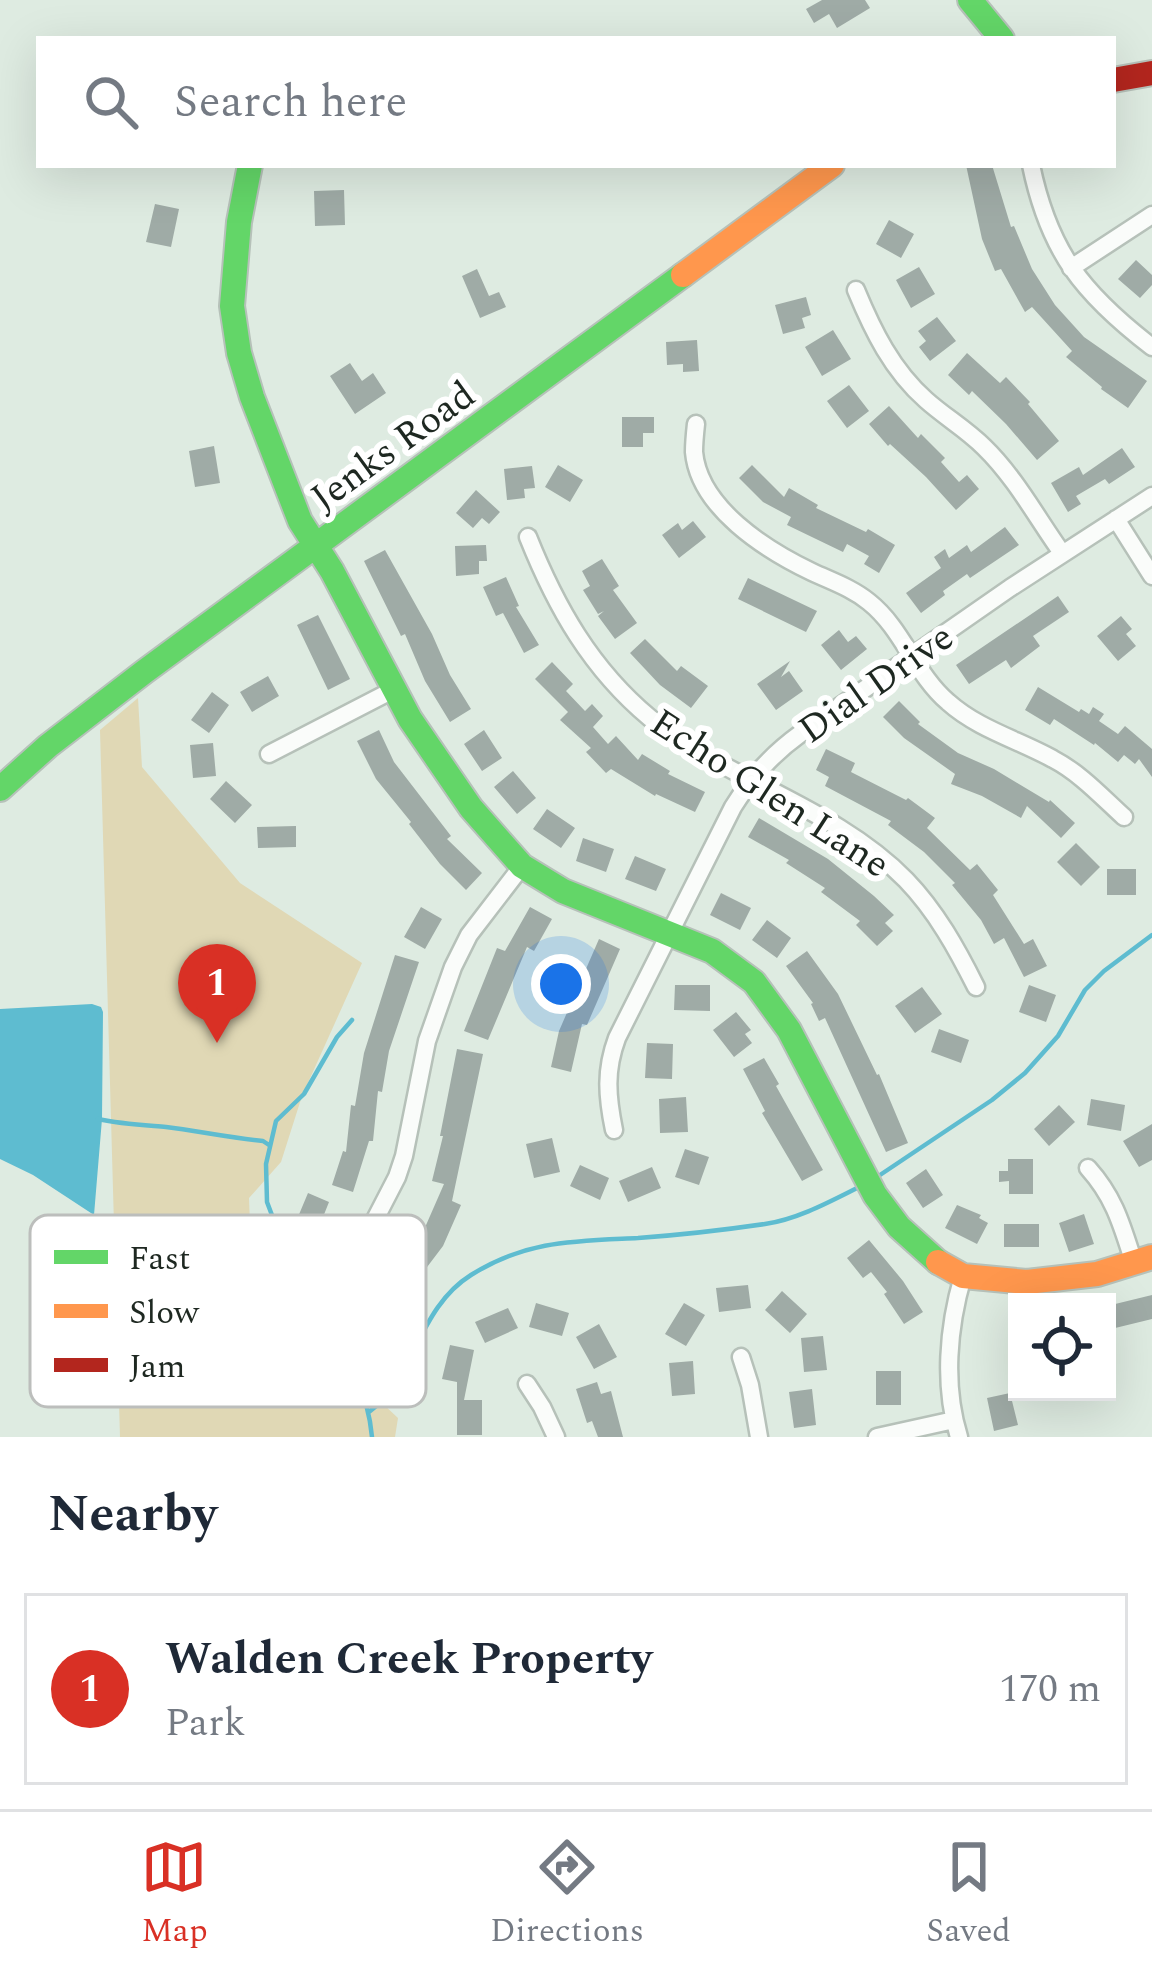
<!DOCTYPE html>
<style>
:root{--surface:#fff;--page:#f2f2f3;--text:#1f2937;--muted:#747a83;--line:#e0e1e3;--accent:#d93025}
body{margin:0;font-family:Spectral,serif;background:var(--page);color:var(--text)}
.controls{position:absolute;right:36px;bottom:36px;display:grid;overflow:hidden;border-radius:0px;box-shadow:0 12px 48px #0002}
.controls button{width:108px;height:108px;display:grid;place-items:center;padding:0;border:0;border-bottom:3px solid var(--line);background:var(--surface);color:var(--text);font:60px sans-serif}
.you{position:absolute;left:561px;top:984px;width:42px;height:42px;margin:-30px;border:9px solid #fff;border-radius:50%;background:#1a73e8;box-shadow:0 0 0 18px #1a73e833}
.badge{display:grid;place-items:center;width:78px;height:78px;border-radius:50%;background:var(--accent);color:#fff;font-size:39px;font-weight:700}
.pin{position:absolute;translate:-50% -99px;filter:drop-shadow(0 3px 6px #0008)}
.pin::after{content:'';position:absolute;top:63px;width:42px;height:36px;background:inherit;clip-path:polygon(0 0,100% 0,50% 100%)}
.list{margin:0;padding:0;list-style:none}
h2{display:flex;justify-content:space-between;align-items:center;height:156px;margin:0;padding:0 48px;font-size:51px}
h2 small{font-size:39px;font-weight:400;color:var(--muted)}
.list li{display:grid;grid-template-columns:78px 1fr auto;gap:36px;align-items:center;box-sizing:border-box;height:192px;margin:0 24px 24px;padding:0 24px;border:3px solid var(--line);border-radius:0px}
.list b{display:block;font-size:45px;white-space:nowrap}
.list p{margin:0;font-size:39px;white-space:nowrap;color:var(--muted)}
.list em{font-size:39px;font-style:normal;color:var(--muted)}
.icon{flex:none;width:66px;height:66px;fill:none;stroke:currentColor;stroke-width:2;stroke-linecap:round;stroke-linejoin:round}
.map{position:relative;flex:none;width:1152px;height:1437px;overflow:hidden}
.search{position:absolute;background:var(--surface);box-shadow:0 12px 48px #0002;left:36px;right:36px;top:36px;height:132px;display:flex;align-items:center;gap:30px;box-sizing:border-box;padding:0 42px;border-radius:0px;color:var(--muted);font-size:45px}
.sheet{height:372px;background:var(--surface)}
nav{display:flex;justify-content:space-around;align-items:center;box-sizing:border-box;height:168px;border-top:3px solid var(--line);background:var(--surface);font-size:33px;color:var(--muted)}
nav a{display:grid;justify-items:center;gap:6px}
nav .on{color:var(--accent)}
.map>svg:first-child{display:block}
.green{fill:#e0d8b5}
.water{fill:#5ebcd0}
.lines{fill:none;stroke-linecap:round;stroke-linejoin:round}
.stream{stroke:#5ebcd0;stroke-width:4.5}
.building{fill:#9faba6}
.street-casing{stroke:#b6c1b9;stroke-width:21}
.fast-casing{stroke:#b6c1b9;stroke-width:28}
.slow-casing{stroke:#b6c1b9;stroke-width:28}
.jam-casing{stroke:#b6c1b9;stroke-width:28}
.street{stroke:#fafcfa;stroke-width:16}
.fast{stroke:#63d668;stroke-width:24}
.slow{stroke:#ff974d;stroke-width:24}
.jam{stroke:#b3261e;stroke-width:24}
.labels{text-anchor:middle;stroke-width:12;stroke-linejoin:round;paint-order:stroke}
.street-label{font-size:39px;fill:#1e2821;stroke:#fff}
.key{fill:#fff;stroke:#bcbebc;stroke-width:3}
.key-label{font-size:33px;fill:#1e2821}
</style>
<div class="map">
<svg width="1152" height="1437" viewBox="0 0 1152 1437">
<rect width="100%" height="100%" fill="#deebe1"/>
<path class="green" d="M 138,698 L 142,767 L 240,883 L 362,963 L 302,1096 L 281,1162 L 249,1198 L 254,1330 L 280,1369 L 384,1370 L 382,1403 L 398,1418 L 395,1437 L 120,1437 L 100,730 Z"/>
<path class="water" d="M 92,1004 L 101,1007 L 103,1012 L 102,1119 L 94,1215 L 33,1175 L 0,1159 L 0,1009 Z"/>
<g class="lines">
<path class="stream" d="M 98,1119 C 121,1124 142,1125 166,1127 C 198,1131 230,1138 263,1141 L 269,1145
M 874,1179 L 992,1100 L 1025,1073 L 1058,1036 L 1085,990 L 1104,971 L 1152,935
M 287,1255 L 267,1202 L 266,1164 L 276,1121 L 304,1094 L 337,1037 L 352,1020
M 299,1281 L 313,1308
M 320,1318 C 347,1354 368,1391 372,1437
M 369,1412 C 415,1377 418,1308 471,1275 C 527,1240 575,1241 638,1238 C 680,1235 724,1230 765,1224 C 798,1219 829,1202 859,1187"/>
</g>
<path class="building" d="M 822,0 L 865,0 L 870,8 L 837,28 L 829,14 L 814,23 L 806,9 Z
M 966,165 L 992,165 L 1011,227 L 1014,226 L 1032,269 L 1055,305 L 1084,337 L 1147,381 L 1128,408 L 1101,389 L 1102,387 L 1066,357 L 1072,351 L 1032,307 L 1025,312 L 1001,269 L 995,271 L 982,239 Z
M 344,190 L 345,225 L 315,226 L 314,191 Z
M 155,204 L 179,209 L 171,247 L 146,242 Z
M 889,220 L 914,234 L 901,258 L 876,244 Z
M 1136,260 L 1152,275 L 1152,285 L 1140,298 L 1118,279 Z
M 919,267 L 935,294 L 911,308 L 896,280 Z
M 477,269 L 489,296 L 499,292 L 506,307 L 480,318 L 462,276 Z
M 806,297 L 811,315 L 802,318 L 805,328 L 783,334 L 775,305 Z
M 937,317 L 956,341 L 930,361 L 919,347 L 926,341 L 918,331 Z
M 833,330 L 851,359 L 822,376 L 805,347 Z
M 697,340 L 699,371 L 683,372 L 683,364 L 667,365 L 666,342 Z
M 967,353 L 1000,383 L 1006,377 L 1030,402 L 1028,404 L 1059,441 L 1037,460 L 1006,424 L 972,391 L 969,395 L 948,375 Z
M 350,363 L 362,381 L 373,373 L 386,393 L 355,414 L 330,376 Z
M 849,385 L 869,411 L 847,428 L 827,401 Z
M 889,406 L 918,438 L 921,434 L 945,458 L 941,462 L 959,482 L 967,475 L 979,489 L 956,510 L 926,477 L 890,444 L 888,446 L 869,424 Z
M 622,417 L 654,417 L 654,433 L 643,433 L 643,447 L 622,447 Z
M 214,446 L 220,483 L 195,487 L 189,451 Z
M 1122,448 L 1135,467 L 1109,484 L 1105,479 L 1076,496 L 1081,504 L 1068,512 L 1051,483 L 1079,467 L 1083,475 Z
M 558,465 L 583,480 L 570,502 L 545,487 Z
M 752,465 L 784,497 L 789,488 L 818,505 L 816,508 L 866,532 L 868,529 L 895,545 L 879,573 L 864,564 L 869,556 L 847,544 L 843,552 L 787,525 L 791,517 L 763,502 L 739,478 Z
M 532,466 L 535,488 L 524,489 L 525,498 L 507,500 L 504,469 Z
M 476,490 L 500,512 L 489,524 L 482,518 L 473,528 L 456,513 Z
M 693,521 L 706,537 L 679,558 L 662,535 L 678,523 L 682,530 Z
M 1005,527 L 1019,545 L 970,578 L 967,574 L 943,591 L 945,595 L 921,613 L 906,593 L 941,568 L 934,557 L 945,549 L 949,558 L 967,545 L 971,552 Z
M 486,545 L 487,561 L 479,561 L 479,574 L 456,576 L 455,546 Z
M 385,550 L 432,634 L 450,675 L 471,709 L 450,722 L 425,681 L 405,634 L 401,636 L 364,561 Z
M 602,559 L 619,586 L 613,590 L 637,623 L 615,639 L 598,616 L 604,611 L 598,614 L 583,590 L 590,586 L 582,571 Z
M 506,577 L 519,606 L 516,607 L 539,645 L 524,653 L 503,613 L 496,616 L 483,587 Z
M 748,578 L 817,611 L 806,632 L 738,599 Z
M 1058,596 L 1069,612 L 1033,636 L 1040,646 L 1011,668 L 1006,660 L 969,684 L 956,665 Z
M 318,615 L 350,679 L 328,690 L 297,625 Z
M 1121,616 L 1132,629 L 1126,634 L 1136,646 L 1118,661 L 1097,636 Z
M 839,630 L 848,642 L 856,636 L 867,649 L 841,670 L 821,645 Z
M 645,639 L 677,671 L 681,666 L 708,686 L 691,708 L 660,685 L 630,653 Z
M 790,661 L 781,677 L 789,671 L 803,691 L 776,710 L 757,684 Z
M 552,662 L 573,684 L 566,691 L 585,711 L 592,704 L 603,716 L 593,727 L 608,744 L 616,736 L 638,760 L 642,754 L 670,771 L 668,774 L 705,792 L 695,812 L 656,794 L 655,796 L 611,769 L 606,773 L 586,752 L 591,748 L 560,720 L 568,712 L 535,679 Z
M 268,676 L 279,696 L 252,712 L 240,692 Z
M 1038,687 L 1079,712 L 1081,709 L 1089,714 L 1093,707 L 1104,714 L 1099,721 L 1118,734 L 1125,726 L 1152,749 L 1152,777 L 1139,759 L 1135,764 L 1124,755 L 1118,762 L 1095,743 L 1094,745 L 1054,719 L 1050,725 L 1025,710 Z
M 212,692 L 229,705 L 209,733 L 191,720 Z
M 899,701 L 920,722 L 918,724 L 958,753 L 994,769 L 1049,802 L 1050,800 L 1075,823 L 1061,838 L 1027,806 L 1021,818 L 982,796 L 951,784 L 955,774 L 904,738 L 883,717 Z
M 379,730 L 394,762 L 451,836 L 447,839 L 482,873 L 466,890 L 440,864 L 409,824 L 411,822 L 376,779 L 357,741 Z
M 484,730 L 502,758 L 482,771 L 464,744 Z
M 213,743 L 216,776 L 193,778 L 190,745 Z
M 826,749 L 855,763 L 851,772 L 906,800 L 908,798 L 935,818 L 927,828 L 970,870 L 977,864 L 998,890 L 993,895 L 1024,944 L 1033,939 L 1047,966 L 1024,977 L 1004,938 L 994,944 L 981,920 L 952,885 L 955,883 L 924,852 L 888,825 L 891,821 L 825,786 L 829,777 L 816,770 Z
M 513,771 L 536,798 L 517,814 L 494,787 Z
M 226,781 L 252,805 L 235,823 L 210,799 Z
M 547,809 L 575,828 L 561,848 L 533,829 Z
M 759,818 L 828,859 L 874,896 L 894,915 L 885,923 L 893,931 L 877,946 L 856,925 L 860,921 L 821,892 L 825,888 L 786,863 L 789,860 L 748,837 Z
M 296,826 L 296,847 L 258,848 L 257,827 Z
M 583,838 L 614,849 L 606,872 L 576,861 Z
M 1076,843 L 1100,867 L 1081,886 L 1057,862 Z
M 635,856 L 666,869 L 656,891 L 625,879 Z
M 1107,869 L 1136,869 L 1136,895 L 1107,895 Z
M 721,893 L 751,908 L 740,930 L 710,915 Z
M 421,907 L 442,919 L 425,949 L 404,937 Z
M 530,907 L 552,919 L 534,951 L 527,947 L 488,1040 L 464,1031 L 497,948 L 505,951 Z
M 767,920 L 791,938 L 777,958 L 752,940 Z
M 599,939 L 620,949 L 587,1025 L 582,1024 L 571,1072 L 551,1067 L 559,1031 Z
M 807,951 L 838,994 L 877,1075 L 879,1074 L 908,1143 L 886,1152 L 825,1018 L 819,1021 L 811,1004 L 813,1003 L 786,966 Z
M 395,955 L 419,962 L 389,1051 L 382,1092 L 378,1091 L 373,1141 L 369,1141 L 353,1192 L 332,1185 L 343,1151 L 346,1152 L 351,1105 L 355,1106 L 364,1053 Z
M 675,985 L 710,985 L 710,1011 L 674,1010 Z
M 1029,985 L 1056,995 L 1046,1022 L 1019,1012 Z
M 922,987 L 942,1014 L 915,1033 L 895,1006 Z
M 736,1012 L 751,1030 L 745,1034 L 752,1043 L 734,1057 L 713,1030 Z
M 939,1029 L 969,1040 L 961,1063 L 931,1052 Z
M 647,1043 L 673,1044 L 672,1079 L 645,1078 Z
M 457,1049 L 483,1054 L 452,1201 L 461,1205 L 443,1246 L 418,1279 L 399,1264 L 423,1232 L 444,1184 L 432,1181 L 443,1136 L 440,1136 Z
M 764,1058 L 779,1084 L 776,1086 L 823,1170 L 802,1181 L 762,1113 L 765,1111 L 743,1069 Z
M 686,1097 L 688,1132 L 660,1133 L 659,1099 Z
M 1091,1099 L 1125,1105 L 1121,1131 L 1087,1125 Z
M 1059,1105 L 1075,1122 L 1049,1146 L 1034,1129 Z
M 1152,1124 L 1152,1160 L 1139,1167 L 1123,1141 Z
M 552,1138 L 560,1172 L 534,1178 L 526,1144 Z
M 685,1149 L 709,1157 L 699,1185 L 675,1177 Z
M 1008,1159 L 1033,1159 L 1033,1194 L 1009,1194 L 1009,1181 L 999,1182 L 999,1171 L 1008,1171 Z
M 580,1165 L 609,1178 L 600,1200 L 570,1186 Z
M 652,1167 L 661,1188 L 628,1202 L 619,1181 Z
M 926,1169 L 943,1195 L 923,1208 L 906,1183 Z
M 308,1193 L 329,1202 L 317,1232 L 295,1224 Z
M 957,1205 L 981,1215 L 979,1218 L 988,1223 L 977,1244 L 945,1228 Z
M 1084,1214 L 1094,1244 L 1069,1252 L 1059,1223 Z
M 1004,1224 L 1039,1224 L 1039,1247 L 1004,1247 Z
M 869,1240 L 903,1281 L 923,1312 L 904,1324 L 884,1294 L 887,1292 L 871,1272 L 863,1278 L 847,1258 Z
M 748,1285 L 751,1308 L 719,1312 L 716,1288 Z
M 782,1291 L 807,1314 L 790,1333 L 765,1310 Z
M 1152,1295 L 1152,1319 L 1107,1330 L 1107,1306 Z
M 536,1303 L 569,1313 L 562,1336 L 529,1327 Z
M 684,1303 L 705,1315 L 686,1346 L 665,1334 Z
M 508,1308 L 518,1328 L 485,1343 L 475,1322 Z
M 599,1324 L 617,1357 L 594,1369 L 576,1337 Z
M 823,1336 L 827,1370 L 804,1372 L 801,1338 Z
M 450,1345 L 474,1350 L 464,1400 L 482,1400 L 482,1435 L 457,1435 L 457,1382 L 442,1379 Z
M 693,1361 L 695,1394 L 672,1396 L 669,1363 Z
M 876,1371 L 901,1371 L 901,1405 L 876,1405 Z
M 597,1382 L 601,1394 L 611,1391 L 623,1437 L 598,1437 L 592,1421 L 587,1423 L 576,1389 Z
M 812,1389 L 816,1425 L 794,1428 L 789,1392 Z
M 1010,1393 L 1018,1425 L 994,1431 L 987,1398 Z"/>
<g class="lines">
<defs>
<path id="street" d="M 1031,165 C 1049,252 1083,294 1152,347
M 1071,268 L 1152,215
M 856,290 C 873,331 892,370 926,400 C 945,417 966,429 984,447 C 1015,477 1037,518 1062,553
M 696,424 C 695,433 694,443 694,452 C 699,508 766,550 812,572 C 831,581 852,588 869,602 C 903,629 915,674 948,702 C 978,729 1019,740 1053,759 C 1080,773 1102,797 1124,817
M 1116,519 L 1152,576
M 528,537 C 556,607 591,669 650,718 C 728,781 835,807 906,880 C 936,911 957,949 976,987
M 269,754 L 393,690
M 614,1130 C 607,1096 605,1070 617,1038 L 733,807 C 752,777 771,755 800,734 L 1010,588 L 1152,496
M 1088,1168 C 1115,1198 1122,1226 1134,1263
M 366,1237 L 397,1177 L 404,1156 L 427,1041 L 453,967 L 469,935 L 522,866
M 741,1357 L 750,1385 L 759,1437
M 527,1384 L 542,1407 L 556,1437
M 877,1437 L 954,1420
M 959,1437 C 943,1386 948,1327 963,1276"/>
<path id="fast" d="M 970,0 L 1002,39
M 250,165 L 239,222 L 232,306 L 239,353 L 252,397 L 300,521 L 332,571 L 410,719 L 471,808 L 522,866 L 563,891 L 712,951 L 754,982 L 789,1030 L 875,1195 L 899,1227 L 938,1262
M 0,789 L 48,746 L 144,672 L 683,275"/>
<path id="slow" d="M 683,275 L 832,165
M 938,1262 L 963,1276 L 1027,1282 L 1097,1274 L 1152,1257"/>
<path id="jam" d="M 1113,80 L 1152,73"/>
</defs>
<use href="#street" class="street-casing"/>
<use href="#fast" class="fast-casing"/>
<use href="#slow" class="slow-casing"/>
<use href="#jam" class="jam-casing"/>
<use href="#street" class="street"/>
<use href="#fast" class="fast"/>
<use href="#slow" class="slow"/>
<use href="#jam" class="jam"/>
</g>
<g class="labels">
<g class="street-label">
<text transform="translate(392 445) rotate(-36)" y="14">Jenks Road</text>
<text transform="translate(875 682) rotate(-35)" y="14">Dial Drive</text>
<text transform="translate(771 792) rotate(33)" y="14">Echo Glen Lane</text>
</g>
</g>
<rect x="30" y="1215" width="396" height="192" rx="18" class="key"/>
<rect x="54" y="1250" width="54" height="14" fill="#63d668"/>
<rect x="54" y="1304" width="54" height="14" fill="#ff974d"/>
<rect x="54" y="1358" width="54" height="14" fill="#b3261e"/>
<g class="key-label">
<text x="129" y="1269">Fast</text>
<text x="129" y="1323">Slow</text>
<text x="129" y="1377">Jam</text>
</g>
</svg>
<div class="controls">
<button><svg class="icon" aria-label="locate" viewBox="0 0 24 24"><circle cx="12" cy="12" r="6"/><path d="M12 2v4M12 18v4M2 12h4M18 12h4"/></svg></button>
</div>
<div class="you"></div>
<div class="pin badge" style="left:217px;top:1043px">1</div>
<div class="search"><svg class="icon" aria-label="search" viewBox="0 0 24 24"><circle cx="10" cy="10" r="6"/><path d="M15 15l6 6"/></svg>Search here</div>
</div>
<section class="sheet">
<h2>Nearby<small></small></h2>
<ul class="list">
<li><span class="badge">1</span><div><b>Walden Creek Property</b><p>Park</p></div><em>170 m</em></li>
</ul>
</section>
<nav>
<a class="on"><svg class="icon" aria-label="map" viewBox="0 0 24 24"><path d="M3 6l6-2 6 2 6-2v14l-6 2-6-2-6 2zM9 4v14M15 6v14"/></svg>Map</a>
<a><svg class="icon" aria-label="directions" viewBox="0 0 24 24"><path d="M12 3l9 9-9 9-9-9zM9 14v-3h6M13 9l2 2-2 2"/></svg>Directions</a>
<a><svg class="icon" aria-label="saved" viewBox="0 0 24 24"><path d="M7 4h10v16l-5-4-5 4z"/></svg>Saved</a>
</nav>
